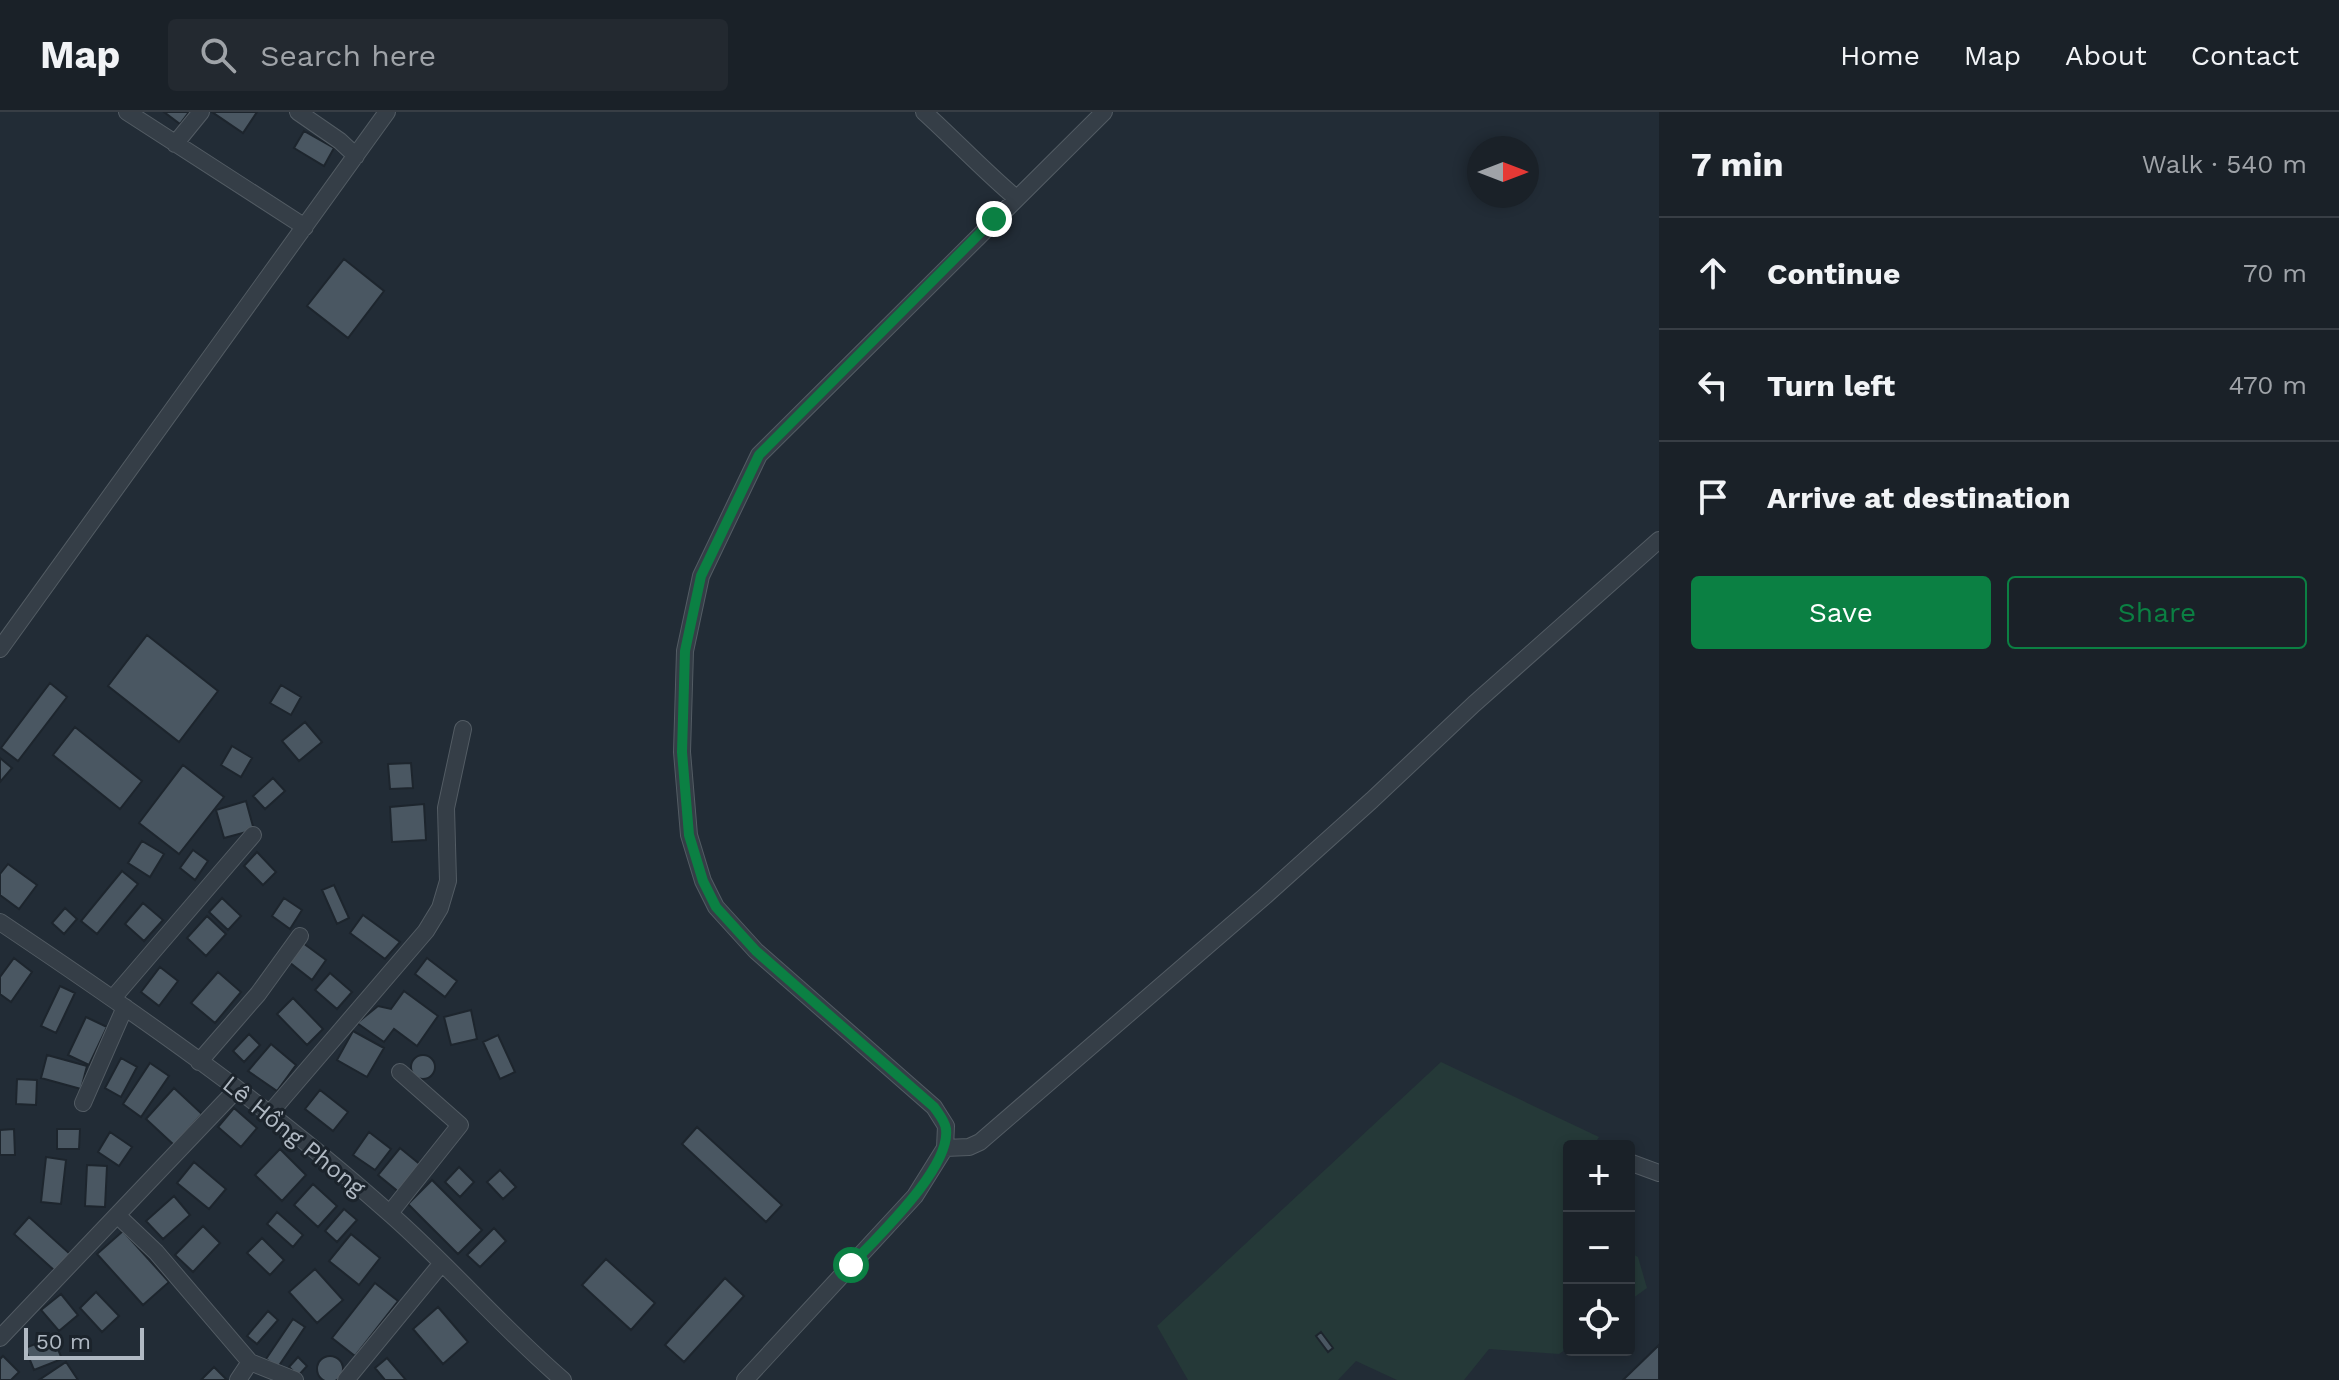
<!DOCTYPE html>
<meta charset="utf-8">
<style>
:root{--surface:#1a2128;--page:#232930;--text:#f1f3f6;--muted:#9fa3a8;--line:#383e45;--accent:#0b8043}
body{margin:0;font-family:"Work Sans",sans-serif;background:var(--page);color:var(--text)}
.controls{position:absolute;right:24px;bottom:24px;display:grid;overflow:hidden;border-radius:8px;box-shadow:0 4px 12px #0003}
.controls button{width:72px;height:72px;display:grid;place-items:center;padding:0;border:0;border-bottom:2px solid var(--line);background:var(--surface);color:var(--text);font:40px sans-serif}
.compass{position:absolute;left:1467px;top:24px;width:72px;height:72px;border-radius:50%;background:var(--surface);box-shadow:0 4px 12px #0003;rotate:90deg}
.scale{position:absolute;left:24px;bottom:20px;width:120px;box-sizing:border-box;padding-left:8px;border:4px solid #b0b9c3;border-top:0;font-size:22px;line-height:28px;white-space:nowrap;color:#b0b9c3;-webkit-text-stroke:6px #1b232b;paint-order:stroke}
.stop{position:absolute;width:24px;height:24px;margin:-18px;border:6px solid #0b8043;border-radius:50%;background:#fff}
.stop.end{background:#0b8043;border-color:#fff;box-shadow:0 2px 8px #0008}
.list{margin:0;padding:0;list-style:none}
h2{display:flex;justify-content:space-between;align-items:center;height:104px;margin:0;padding:0 32px;font-size:34px}
h2 small{font-size:26px;font-weight:400;color:var(--muted)}
.list li{display:grid;grid-template-columns:52px 1fr auto;gap:24px;align-items:center;box-sizing:border-box;height:112px;padding:0 32px;border-top:2px solid var(--line)}
.list b{display:block;font-size:30px;white-space:nowrap}
.list em{font-size:26px;font-style:normal;color:var(--muted)}
.actions{display:flex;gap:16px;padding:24px 32px}
.actions a{flex:1;padding:18px 0;border:2px solid var(--accent);border-radius:8px;text-align:center;font-size:28px;color:var(--accent)}
.actions .main{background:var(--accent);color:#fff}
.icon{flex:none;width:44px;height:44px;fill:none;stroke:currentColor;stroke-width:2;stroke-linecap:round;stroke-linejoin:round}
.map{position:relative;flex:none;width:1659px;height:1268px;overflow:hidden}
header{display:flex;align-items:center;gap:48px;box-sizing:border-box;height:112px;padding:0 40px;background:var(--surface);border-bottom:2px solid var(--line)}
header strong{font-size:38px}
nav{display:flex;gap:44px;margin-inline-start:auto;font-size:28px}
.search{width:560px;height:72px;background:var(--page);display:flex;align-items:center;gap:20px;box-sizing:border-box;padding:0 28px;border-radius:8px;color:var(--muted);font-size:30px}
main{display:flex}
aside{flex:1;background:var(--surface)}
.map>svg:first-child{display:block}
.green{fill:#253938}
.building{fill:#4a5762;stroke:#1d252d;stroke-width:2}
.lines{fill:none;stroke-linecap:round;stroke-linejoin:round}
.minor-casing{stroke:#535c64;stroke-width:18}
.minor{stroke:#353e47;stroke-width:16}
.route{stroke:#0b8043;stroke-width:10}
.labels{text-anchor:middle;stroke-width:6;stroke-linejoin:round;paint-order:stroke}
.street-label{font-size:24px;fill:#b0b9c3;stroke:#1b232b}
</style>
<header>
<strong>Map</strong>
<div class="search"><svg class="icon" aria-label="search" viewBox="0 0 24 24"><circle cx="10" cy="10" r="6"/><path d="M15 15l6 6"/></svg>Search here</div>
<nav><a>Home</a><a>Map</a><a>About</a><a>Contact</a></nav>
</header>
<main>
<div class="map">
<svg width="1659" height="1268" viewBox="0 0 1659 1268">
<rect width="100%" height="100%" fill="#222c36"/>
<path class="green" d="M 1441,950 L 1599,1025 L 1593,1034 L 1569,1034 L 1569,1070 L 1565,1075 L 1569,1086 L 1569,1235 L 1559,1242 L 1489,1237 L 1464,1268 L 1397,1268 L 1356,1249 L 1338,1268 L 1188,1268 L 1157,1214 Z
M 1629,1140 L 1638,1145 L 1647,1176 L 1629,1189 Z"/>
<path class="building" d="M 164,0 L 189,0 L 180,12 Z
M 212,0 L 257,0 L 243,21 Z
M 304,19 L 334,36 L 324,54 L 294,36 Z
M 344,147 L 384,179 L 348,226 L 307,194 Z
M 147,523 L 218,579 L 179,630 L 108,574 Z
M 50,571 L 67,585 L 18,649 L 1,636 Z
M 281,573 L 301,585 L 291,603 L 270,591 Z
M 305,610 L 322,630 L 299,649 L 282,629 Z
M 75,615 L 142,669 L 120,697 L 53,643 Z
M 232,634 L 252,646 L 241,665 L 221,653 Z
M 0,646 L 12,656 L 0,670 Z
M 411,651 L 413,676 L 390,677 L 388,652 Z
M 183,653 L 224,685 L 179,742 L 139,711 Z
M 273,666 L 285,679 L 265,697 L 253,684 Z
M 246,689 L 254,718 L 224,726 L 216,698 Z
M 424,692 L 426,728 L 392,730 L 390,695 Z
M 142,729 L 164,742 L 150,765 L 128,751 Z
M 193,738 L 208,749 L 195,768 L 180,756 Z
M 257,740 L 276,760 L 263,773 L 244,754 Z
M 8,752 L 37,773 L 19,797 L 0,783 L 0,762 Z
M 122,759 L 138,772 L 97,822 L 81,809 Z
M 334,773 L 349,806 L 337,812 L 322,778 Z
M 222,786 L 241,804 L 228,818 L 209,800 Z
M 284,786 L 302,798 L 290,817 L 272,804 Z
M 143,791 L 163,808 L 144,829 L 125,812 Z
M 65,796 L 77,807 L 64,822 L 52,811 Z
M 363,803 L 400,830 L 385,847 L 350,821 Z
M 207,804 L 226,822 L 206,844 L 187,826 Z
M 303,831 L 326,848 L 312,868 L 289,850 Z
M 14,846 L 32,860 L 11,890 L 0,882 L 0,865 Z
M 427,846 L 457,869 L 445,885 L 415,862 Z
M 160,855 L 178,869 L 159,894 L 141,880 Z
M 218,860 L 241,880 L 215,911 L 191,891 Z
M 330,861 L 352,880 L 337,897 L 315,878 Z
M 60,874 L 75,881 L 56,921 L 41,914 Z
M 404,879 L 438,904 L 417,934 L 394,917 L 384,930 L 357,911 L 378,894 L 391,897 Z
M 293,886 L 323,917 L 307,933 L 277,902 Z
M 471,898 L 477,927 L 451,933 L 444,905 Z
M 86,905 L 107,915 L 89,953 L 68,943 Z
M 353,919 L 384,936 L 367,965 L 337,948 Z
M 249,922 L 260,933 L 244,950 L 233,939 Z
M 498,923 L 515,960 L 500,967 L 483,930 Z
M 271,932 L 296,953 L 277,979 L 248,959 Z
M 47,943 L 87,954 L 81,977 L 41,966 Z
M411 955a12 12 0 1 1 24 0a12 12 0 1 1-24 0Z
M 121,946 L 137,955 L 121,985 L 105,976 Z
M 150,951 L 169,964 L 141,1005 L 123,992 Z
M 17,967 L 37,968 L 36,993 L 16,992 Z
M 174,976 L 202,1002 L 174,1033 L 146,1007 Z
M 320,978 L 348,1000 L 333,1019 L 305,997 Z
M 234,996 L 257,1016 L 241,1035 L 218,1015 Z
M 697,1015 L 782,1093 L 766,1110 L 682,1032 Z
M 14,1017 L 15,1043 L 0,1043 L 0,1018 Z
M 57,1017 L 80,1017 L 79,1037 L 57,1037 Z
M 110,1020 L 132,1035 L 119,1054 L 98,1040 Z
M 369,1020 L 391,1037 L 375,1058 L 353,1043 Z
M 400,1036 L 422,1054 L 400,1081 L 378,1063 Z
M 280,1037 L 306,1063 L 282,1089 L 255,1063 Z
M 46,1045 L 66,1048 L 61,1092 L 41,1090 Z
M 194,1050 L 226,1077 L 209,1097 L 177,1071 Z
M 87,1053 L 107,1054 L 105,1095 L 85,1094 Z
M 459,1055 L 474,1070 L 460,1085 L 445,1070 Z
M 500,1058 L 516,1075 L 503,1087 L 487,1070 Z
M 432,1068 L 482,1118 L 458,1142 L 408,1092 Z
M 313,1072 L 337,1094 L 318,1115 L 294,1093 Z
M 174,1084 L 190,1103 L 163,1127 L 146,1109 Z
M 344,1097 L 357,1108 L 337,1130 L 325,1119 Z
M 277,1100 L 303,1123 L 293,1135 L 267,1112 Z
M 29,1105 L 70,1142 L 55,1159 L 14,1122 Z
M 203,1114 L 220,1131 L 193,1160 L 175,1143 Z
M 494,1116 L 506,1129 L 480,1155 L 467,1143 Z
M 123,1119 L 169,1170 L 143,1193 L 97,1142 Z
M 351,1122 L 380,1146 L 359,1173 L 329,1149 Z
M 262,1126 L 284,1148 L 270,1163 L 247,1141 Z
M 606,1147 L 655,1191 L 631,1218 L 582,1173 Z
M 315,1157 L 343,1188 L 317,1211 L 289,1180 Z
M 725,1166 L 744,1184 L 684,1250 L 665,1233 Z
M 375,1171 L 398,1189 L 355,1244 L 332,1226 Z
M 96,1180 L 119,1204 L 102,1220 L 80,1196 Z
M 61,1182 L 78,1203 L 59,1219 L 41,1198 Z
M 438,1195 L 468,1230 L 443,1252 L 413,1217 Z
M 268,1199 L 278,1208 L 257,1232 L 247,1224 Z
M 293,1207 L 305,1215 L 278,1255 L 266,1247 Z
M 1321,1220 L 1333,1236 L 1328,1240 L 1316,1224 Z
M 53,1225 L 62,1247 L 34,1258 L 25,1236 Z
M 1659,1233 L 1659,1268 L 1623,1268 Z
M317 1257a13 13 0 1 1 26 0a13 13 0 1 1-26 0Z
M 3,1244 L 19,1260 L 11,1268 L 0,1268 L 0,1247 Z
M 298,1245 L 307,1254 L 298,1264 L 289,1255 Z
M 387,1246 L 406,1268 L 385,1268 L 375,1256 Z
M 66,1250 L 78,1268 L 39,1268 Z
M 214,1255 L 227,1268 L 201,1268 Z"/>
<g class="lines">
<defs>
<path id="minor" d="M 127,0 L 305,115
M 298,0 L 340,29 L 356,44
M 924,0 C 955,28 984,59 1016,86
M 175,32 L 201,0
M 0,537 L 387,0
M 0,810 C 134,900 267,992 388,1100 C 449,1153 502,1216 563,1268
M 113,886 L 253,723
M 199,950 L 258,882 L 300,824
M 83,991 L 125,895
M 270,1001 L 426,819 L 440,796 L 448,769 L 446,696 L 463,617
M 945,1036 L 969,1035 L 980,1030 L 1264,785 L 1372,688 L 1474,592 L 1659,428
M 1629,1050 L 1659,1061
M 390,1101 L 460,1013 L 400,960
M 117,1103 L 156,1140 L 250,1250 L 295,1268
M 0,1226 L 237,977
M 238,1268 L 250,1250
M 346,1268 L 442,1151
M 745,1268 L 915,1084 L 945,1036 L 946,1014 L 934,995 L 756,839 L 716,795 L 703,769 L 689,723 L 682,640 L 685,539 L 701,464 L 759,343 L 1104,0"/>
</defs>
<use href="#minor" class="minor-casing"/>
<use href="#minor" class="minor"/>
</g>
<g class="lines">
<path class="route" d="M 851,1153 C 877,1125 951,1056 946,1017 C 945,1009 938,1001 934,995 L 756,839 L 716,795 L 703,769 L 689,723 L 682,640 L 685,539 L 701,464 L 759,343 L 994,107"/>
</g>
<g class="labels">
<g class="street-label">
<text transform="translate(294 1024) rotate(39)" y="8">Lê Hồng Phong</text>
</g>
</g>
</svg>
<div class="controls">
<button>+</button>
<button>−</button>
<button><svg class="icon" aria-label="locate" viewBox="0 0 24 24"><circle cx="12" cy="12" r="6"/><path d="M12 2v4M12 18v4M2 12h4M18 12h4"/></svg></button>
</div>
<svg class="compass" viewBox="-18 -18 36 36"><path d="M0-13l5 13h-10z" fill="#e53935"/><path d="M0 13l5-13h-10z" fill="#9fa3a8"/></svg>
<div class="scale">50 m</div>
<div class="stop" style="left:851px;top:1153px"></div>
<div class="stop end" style="left:994px;top:107px"></div>
</div>
<aside>
<h2>7 min<small>Walk · 540 m</small></h2>
<ul class="list">
<li><svg class="icon" aria-label="ahead" viewBox="0 0 24 24"><path d="M12 20V5M6 11l6-6 6 6"/></svg><div><b>Continue</b></div><em>70 m</em></li>
<li><svg class="icon" aria-label="left" viewBox="0 0 24 24"><path d="M17 20v-9H6M10 6l-5 5 5 5"/></svg><div><b>Turn left</b></div><em>470 m</em></li>
<li><svg class="icon" aria-label="arrive" viewBox="0 0 24 24"><path d="M6 21V4h12l-3 4 3 4H6"/></svg><div><b>Arrive at destination</b></div></li>
</ul>
<div class="actions"><a class="main">Save</a><a>Share</a></div>
</aside>
</main>
